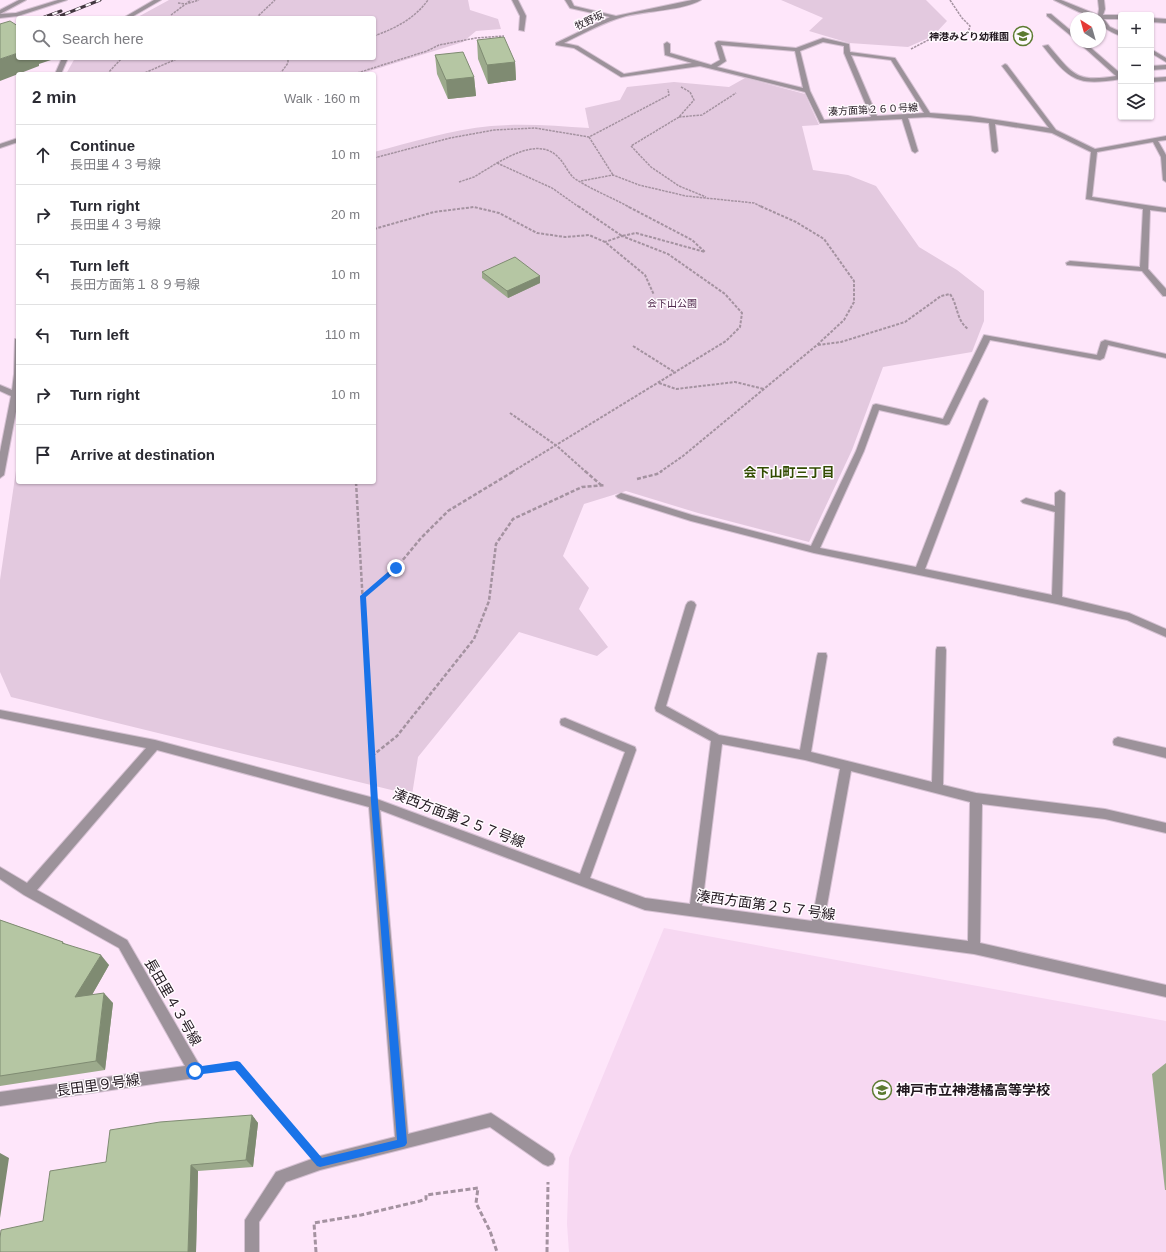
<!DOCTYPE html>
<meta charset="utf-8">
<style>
:root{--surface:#fff;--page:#f2f2f3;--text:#2b2b33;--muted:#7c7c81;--line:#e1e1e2}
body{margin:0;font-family:Helvetica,"Noto Sans JP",sans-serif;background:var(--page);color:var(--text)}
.controls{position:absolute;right:12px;top:12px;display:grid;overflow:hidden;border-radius:4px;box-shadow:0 1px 3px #0004}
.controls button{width:36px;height:36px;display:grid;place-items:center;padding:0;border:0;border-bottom:1px solid var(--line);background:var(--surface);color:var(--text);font:20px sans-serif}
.compass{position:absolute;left:1070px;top:12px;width:36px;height:36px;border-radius:50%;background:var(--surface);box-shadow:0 1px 3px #0004;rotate:323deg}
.stop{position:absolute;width:12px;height:12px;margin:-9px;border:3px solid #1a73e8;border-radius:50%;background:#fff}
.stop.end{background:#1a73e8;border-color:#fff;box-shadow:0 1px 4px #0008}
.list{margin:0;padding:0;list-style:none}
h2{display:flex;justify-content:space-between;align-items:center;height:52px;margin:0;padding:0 16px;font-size:17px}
h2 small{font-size:13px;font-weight:400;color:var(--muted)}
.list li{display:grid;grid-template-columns:26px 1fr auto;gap:12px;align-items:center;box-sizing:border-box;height:60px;padding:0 16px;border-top:1px solid var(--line)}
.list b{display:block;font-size:15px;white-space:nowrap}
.list p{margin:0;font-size:13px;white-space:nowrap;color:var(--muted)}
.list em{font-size:13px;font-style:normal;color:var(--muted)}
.icon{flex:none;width:22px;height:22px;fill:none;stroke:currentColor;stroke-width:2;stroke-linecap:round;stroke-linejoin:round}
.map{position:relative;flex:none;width:1166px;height:1252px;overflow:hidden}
.search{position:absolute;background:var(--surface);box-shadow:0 1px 3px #0004;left:16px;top:16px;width:360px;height:44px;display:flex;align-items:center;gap:10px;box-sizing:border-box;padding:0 14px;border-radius:4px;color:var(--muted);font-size:15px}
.panel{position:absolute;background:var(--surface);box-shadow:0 1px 3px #0004;left:16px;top:72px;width:360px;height:412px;border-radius:4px}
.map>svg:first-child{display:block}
.built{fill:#f7d8f2}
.green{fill:#e3c9df}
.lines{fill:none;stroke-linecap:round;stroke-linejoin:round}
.minor-casing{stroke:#d6c1d3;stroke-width:2}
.path-far3{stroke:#a492a0;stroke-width:1.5;stroke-dasharray:2.5 1;stroke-linecap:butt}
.path-far2{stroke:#a492a0;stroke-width:2;stroke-dasharray:3 1.5;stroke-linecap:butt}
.path-far1{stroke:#a492a0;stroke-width:2.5;stroke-dasharray:4 2;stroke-linecap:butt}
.path{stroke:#a492a0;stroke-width:3;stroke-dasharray:5 2.5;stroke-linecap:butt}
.minor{fill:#9c929a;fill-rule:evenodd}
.rail-casing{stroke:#433740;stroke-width:3}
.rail{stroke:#fffafe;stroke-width:2;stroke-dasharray:5.5;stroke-linecap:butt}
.wall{fill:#9caa8c}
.shaded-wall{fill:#7f8b72}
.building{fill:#b5c6a3;stroke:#7f8b72}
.route{fill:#1a73e8}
.labels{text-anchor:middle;stroke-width:3;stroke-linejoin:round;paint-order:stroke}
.far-street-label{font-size:10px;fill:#21181f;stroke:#fffafe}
.far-poi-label{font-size:10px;font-weight:bold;fill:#21181f;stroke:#fffafe;text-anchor:end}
.far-park-label{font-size:10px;fill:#4d2449;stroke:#fffafe}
.neighbourhood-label{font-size:13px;font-weight:bold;fill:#324c00;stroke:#fffafe}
.near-street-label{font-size:14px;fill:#21181f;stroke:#fffafe}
.near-poi-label{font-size:14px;font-weight:bold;fill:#21181f;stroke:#fffafe;text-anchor:start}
</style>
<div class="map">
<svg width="1166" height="1252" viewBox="0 0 1166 1252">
<rect width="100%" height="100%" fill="#fee6fa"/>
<path class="built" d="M 664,928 L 1166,1021 L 1166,1252 L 569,1252 L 567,1224 L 569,1158 Z"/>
<path class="green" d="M 169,0 L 468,0 L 470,10 L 498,19 L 501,29 L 476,31 L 463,42 L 360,74 L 66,74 L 75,58 L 374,58 L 374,18 L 136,18 Z
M 781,0 L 926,0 L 947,21 L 933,36 L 908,47 L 849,43 L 809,31 L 823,18 Z
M 745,78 L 805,94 L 819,125 L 802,126 L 813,170 L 848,175 L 876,186 L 919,247 L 957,270 L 984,291 L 984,321 L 972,352 L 883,367 L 852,450 L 809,542 L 698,513 L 626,491 L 584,504 L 563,556 L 589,588 L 579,609 L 608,647 L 597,656 L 519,632 L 418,757 L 412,795 L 11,697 L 0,672 L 0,580 L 18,457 L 18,482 L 374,482 L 374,152 C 412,142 451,130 491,126 C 524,123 556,126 589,128 L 585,108 L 620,100 L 627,87 L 674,82 L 729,87 Z"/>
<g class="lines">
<defs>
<path id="minor" d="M 19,0 L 26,0 L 0,14 L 0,10 Z
M 58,0 L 67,0 L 18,16 L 0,18 L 0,14 L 16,13 Z
M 154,0 L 161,0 L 130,18 L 123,18 Z
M 512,0 L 518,0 L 526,16 L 524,31 L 519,30 L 520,16 Z
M 565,0 L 571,0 L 574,6 L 616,16 L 692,0 L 701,0 C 685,10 646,11 626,16 C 604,22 584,33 564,43 L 578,46 L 624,74 L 692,63 L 665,55 L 664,44 L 667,42 L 670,44 L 670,53 L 711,65 L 720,60 L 715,43 L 718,41 L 796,48 L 823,38 L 849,44 L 850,52 L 895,58 L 930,113 L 970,116 L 1049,128 L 1002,66 L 1005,64 L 1007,65 L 1056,130 L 1095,149 L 1166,136 L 1166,140 L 1158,141 L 1166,155 L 1166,182 L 1163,180 L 1161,157 L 1153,142 L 1097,152 L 1092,197 L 1166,208 L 1166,212 L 1150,210 L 1148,269 L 1166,289 L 1166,296 L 1163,296 L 1142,271 L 1067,265 L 1066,263 L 1070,261 L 1140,267 L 1143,209 L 1086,199 L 1091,152 L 1052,133 L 995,124 L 998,151 L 995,153 L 992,151 L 989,123 L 928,117 L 908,118 L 918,151 L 915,153 L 912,151 L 902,119 L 820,123 L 805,92 L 700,66 L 621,77 L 574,48 L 556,45 L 556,43 L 610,17 L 570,8 ZM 823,42 L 844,46 L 844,53 L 871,117 L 824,120 L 810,91 L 800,51 ZM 721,45 L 795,51 L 803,88 L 717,67 L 726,61 ZM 851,55 L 891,60 L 924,113 L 877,116 Z
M 1054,0 L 1061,0 L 1098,15 L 1099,9 L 1098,0 L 1104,0 L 1105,9 L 1103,15 L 1121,15 L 1121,19 L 1104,19 L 1110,27 L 1121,32 L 1121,36 C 1112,33 1101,28 1100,18 L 1079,12 Z
M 1047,14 L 1051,14 L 1076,35 L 1076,40 L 1047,16 Z
M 1151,18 L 1166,19 L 1166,23 L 1151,22 Z
M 1078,42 L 1084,42 L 1121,74 L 1121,79 C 1077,86 1070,81 1043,46 L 1048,45 C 1073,74 1075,83 1116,76 Z
M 1151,49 L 1166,58 L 1166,62 L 1151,53 Z
M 62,58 L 68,58 L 61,74 L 55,74 Z
M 1166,65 L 1166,69 L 1151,70 L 1151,66 Z
M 1166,77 L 1166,81 L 1151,82 L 1151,78 Z
M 18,138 L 18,142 L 0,148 L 0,144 Z
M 984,335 L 1097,355 L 1101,342 L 1105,340 L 1166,354 L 1166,358 L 1108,345 L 1104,358 L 1100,360 L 990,340 L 949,424 L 946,425 L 879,410 L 864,451 L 820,548 L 916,567 L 980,401 L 984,398 L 988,401 L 925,569 L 1052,595 L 1055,512 L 1023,503 L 1021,501 L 1026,498 L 1055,506 L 1055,493 L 1060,490 L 1065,493 L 1062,597 L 1129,613 L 1166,629 L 1166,637 L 1127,620 L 1057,604 L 814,553 L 691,521 L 618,498 L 616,496 L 621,493 L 692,515 L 811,546 L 856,451 L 873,405 L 876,404 L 943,419 Z
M 15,339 L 18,339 L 18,401 L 4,475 L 0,478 L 0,452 L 11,396 L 0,391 L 0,385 L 12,390 L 14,374 Z
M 691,601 L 694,602 L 696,605 L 666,706 L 719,735 L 800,750 L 817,656 L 818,653 L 826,653 L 827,656 L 811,752 L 932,782 L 936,650 L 937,647 L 945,647 L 946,650 L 943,785 L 976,793 L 1105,809 L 1166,823 L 1166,833 L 1105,819 L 982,804 L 980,943 L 1166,985 L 1166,997 L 974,954 L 645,910 L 380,810 L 408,1134 L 491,1113 L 553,1154 L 555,1159 L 553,1164 L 548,1166 L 543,1164 L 490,1127 L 320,1170 L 286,1182 L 259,1222 L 259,1252 L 245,1252 L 245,1220 L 276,1172 L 320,1156 L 395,1137 L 369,807 L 157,750 L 37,890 L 127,940 L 200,1066 L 202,1071 L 200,1076 L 195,1078 L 0,1106 L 0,1092 L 185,1066 L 119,948 L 24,895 L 0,879 L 0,867 L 27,883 L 146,748 L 0,718 L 0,710 L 155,740 L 374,798 L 580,874 L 625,752 L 561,725 L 560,722 L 561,719 L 565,718 L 635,747 L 636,750 L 590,878 L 645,898 L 690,904 L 711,741 L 656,711 L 655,708 L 686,605 L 688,602 ZM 722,744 L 805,760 L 840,769 L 812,921 L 702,906 ZM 851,771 L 970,802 L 968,941 L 824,922 Z
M 1118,737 L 1166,748 L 1166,758 L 1114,745 L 1113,742 L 1114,739 Z"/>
</defs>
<use href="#minor" class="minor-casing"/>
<path class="path-far3" d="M 950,0 L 962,18 L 970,26 L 968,33 L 958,40
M 178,3 L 186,4 L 199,0
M 171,15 L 191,0
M 256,18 L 275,0
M 374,36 C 396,28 414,19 428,0
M 911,49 L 934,37
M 107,74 L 122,58
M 142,74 L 179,58
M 280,74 L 288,63 L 288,58
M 354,74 L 427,51 L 439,45 L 476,38 L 504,36
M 681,87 L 690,92 L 694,100 L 679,117 L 631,146 L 651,167 L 679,186 L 706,197
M 679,117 L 702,115 L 736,93
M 589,137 L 613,175
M 374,158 L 450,138 L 494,130 L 535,128 L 589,137 L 669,95 L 668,89
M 497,163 L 552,188 L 579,207
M 497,163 C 515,153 542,139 559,158 C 565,164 568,173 574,178 C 590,189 611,197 629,207
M 581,181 L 613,175 L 639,185 L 686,196 L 754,203 L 762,207
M 459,182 L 474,177 L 497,163"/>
<path class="path-far2" d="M 578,206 L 622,236 L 636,233 L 705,252 L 692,240 L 627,206
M 374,229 L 434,212 L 474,207 L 499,213 L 537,233 L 565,237 L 589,235 L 605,242 L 645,275 L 654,295
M 818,345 L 841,342 L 905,322 L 941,296 L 950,294 C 958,305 956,320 968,329
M 633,346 L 676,373
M 659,383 L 676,389 L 735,382 L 764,389
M 510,413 L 557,446 L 586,472
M 512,472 L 726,341 L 740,327 L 742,313 L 725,294 L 668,254 L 622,236 L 605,242
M 660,472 L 683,456 L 817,345 L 844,320 L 854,302 L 854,281 L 824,239 L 796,222 L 760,206"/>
<path class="path-far1" d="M 585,471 L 601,485
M 637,479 L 657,474 L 662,471
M 356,482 L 373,779
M 363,596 L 397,567 L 421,538 L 448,511 L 514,471
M 372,756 L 397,736 L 474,639 L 489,601 L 496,544 L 513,519 L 582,487 L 605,485"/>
<path class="path" d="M 217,1068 L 237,1065 L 304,1144
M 316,1252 L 314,1223 L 361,1215 L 420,1201 L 426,1199 L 426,1195 L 478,1188 L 476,1203 L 490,1231 L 497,1252
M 547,1252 L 548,1182"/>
<use href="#minor" class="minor"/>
<defs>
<path id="rail" d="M 42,18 L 61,11
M 55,18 L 100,0"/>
</defs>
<use href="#rail" class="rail-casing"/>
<use href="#rail" class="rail"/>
</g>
<path class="wall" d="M 477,40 L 515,62 L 516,80 L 488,84 L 478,59 Z
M 435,55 L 474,77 L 476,96 L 448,99 L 437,74 Z
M 482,272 L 540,276 L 540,283 L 508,298 L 482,278 Z
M 0,920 L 63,942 L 65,944 L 109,965 L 92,995 L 113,1003 L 105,1070 L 0,1086 Z
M 1166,1063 L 1166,1190 L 1165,1190 L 1152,1074 Z
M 252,1115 L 258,1123 L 253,1167 L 198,1171 L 196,1252 L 0,1252 L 43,1221 L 106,1162 Z"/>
<path class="shaded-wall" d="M 18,53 L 18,58 L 50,58 L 51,60 L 39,64 L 39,66 L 0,81 L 0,59 Z
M 515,62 L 516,80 L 488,84 L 487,65 Z
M 474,77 L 476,96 L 448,99 L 446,80 Z
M 540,276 L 540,283 L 508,298 L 507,291 Z
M 101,955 L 109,965 L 85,1007 L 75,997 Z
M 104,993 L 113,1003 L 105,1070 L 96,1061 Z
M 252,1115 L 258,1123 L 253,1167 L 246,1160 Z
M 0,1153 L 9,1158 L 0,1218 Z
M 191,1165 L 198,1171 L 196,1252 L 188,1252 Z"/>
<path class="building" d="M 10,21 L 18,26 L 18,53 L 0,59 L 0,24 Z
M 504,37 L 515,62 L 487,65 L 477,40 Z
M 463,52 L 474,77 L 446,80 L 435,55 Z
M 515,257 L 540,276 L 507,291 L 482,272 Z
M 0,920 L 63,942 L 62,943 L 101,955 L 75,997 L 104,993 L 96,1061 L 0,1076 Z
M 252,1115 L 246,1160 L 191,1165 L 188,1252 L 0,1252 L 0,1238 L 1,1230 L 43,1221 L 50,1171 L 106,1162 L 110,1130 L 160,1122 Z"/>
<path class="route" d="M 396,565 L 399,566 L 399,569 L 366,597 L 378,802 L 407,1143 L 405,1146 L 402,1147 L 320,1167 L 317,1166 L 235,1070 L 195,1075 L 192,1074 L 191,1071 L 192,1068 L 195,1067 L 237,1061 L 240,1062 L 322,1158 L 397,1140 L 371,802 L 360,596 Z"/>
<defs>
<symbol id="school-ring" viewBox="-11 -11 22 22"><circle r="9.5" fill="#fffafe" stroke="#5c7a30" stroke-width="1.5"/><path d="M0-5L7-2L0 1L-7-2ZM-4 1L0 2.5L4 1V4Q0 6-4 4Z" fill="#5c7a30"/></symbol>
</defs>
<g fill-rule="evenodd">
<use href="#school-ring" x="1012" y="25" width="22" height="22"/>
<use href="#school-ring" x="871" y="1079" width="22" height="22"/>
</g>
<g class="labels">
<g class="far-street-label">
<text transform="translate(589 20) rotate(-25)" y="4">牧野坂</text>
<text transform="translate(873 109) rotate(-3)" y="4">湊方面第２６０号線</text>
</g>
<g class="far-poi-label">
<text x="1009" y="40">神港みどり幼稚園</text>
</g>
<g class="far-park-label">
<text x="672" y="307">会下山公園</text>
</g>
<g class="neighbourhood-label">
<text x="789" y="477">会下山町三丁目</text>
</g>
<g class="near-street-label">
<text transform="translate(459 818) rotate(21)" y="5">湊西方面第２５７号線</text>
<text transform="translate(766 905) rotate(8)" y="5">湊西方面第２５７号線</text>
<text transform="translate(173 1002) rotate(60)" y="5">長田里４３号線</text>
<text transform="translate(98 1085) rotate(-8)" y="5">長田里９号線</text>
</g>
<g class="near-poi-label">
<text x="896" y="1095">神戸市立神港橘高等学校</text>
</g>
</g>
</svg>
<div class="controls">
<button>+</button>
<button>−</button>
<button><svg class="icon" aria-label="layers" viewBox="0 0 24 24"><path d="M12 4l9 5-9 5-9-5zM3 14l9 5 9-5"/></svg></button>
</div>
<svg class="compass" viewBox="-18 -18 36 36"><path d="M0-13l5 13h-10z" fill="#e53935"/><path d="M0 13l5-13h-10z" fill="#7c7c81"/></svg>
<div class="stop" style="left:195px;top:1071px"></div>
<div class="stop end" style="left:396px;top:568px"></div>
<div class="search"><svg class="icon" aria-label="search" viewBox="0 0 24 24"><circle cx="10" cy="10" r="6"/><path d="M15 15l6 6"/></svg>Search here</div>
<section class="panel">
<h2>2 min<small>Walk · 160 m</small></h2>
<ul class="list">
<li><svg class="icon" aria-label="ahead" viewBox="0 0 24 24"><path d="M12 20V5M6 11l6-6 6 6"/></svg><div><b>Continue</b><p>長田里４３号線</p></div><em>10 m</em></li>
<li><svg class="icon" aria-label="right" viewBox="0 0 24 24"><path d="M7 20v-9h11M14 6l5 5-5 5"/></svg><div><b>Turn right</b><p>長田里４３号線</p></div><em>20 m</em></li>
<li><svg class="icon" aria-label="left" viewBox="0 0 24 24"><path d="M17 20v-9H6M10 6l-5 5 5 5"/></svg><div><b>Turn left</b><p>長田方面第１８９号線</p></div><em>10 m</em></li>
<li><svg class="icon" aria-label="left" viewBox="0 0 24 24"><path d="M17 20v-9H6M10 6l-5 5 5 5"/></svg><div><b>Turn left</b></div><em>110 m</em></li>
<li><svg class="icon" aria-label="right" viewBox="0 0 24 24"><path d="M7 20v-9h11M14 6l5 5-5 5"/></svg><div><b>Turn right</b></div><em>10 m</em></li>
<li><svg class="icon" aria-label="arrive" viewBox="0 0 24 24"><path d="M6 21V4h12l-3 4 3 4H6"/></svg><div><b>Arrive at destination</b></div></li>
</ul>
</section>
</div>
